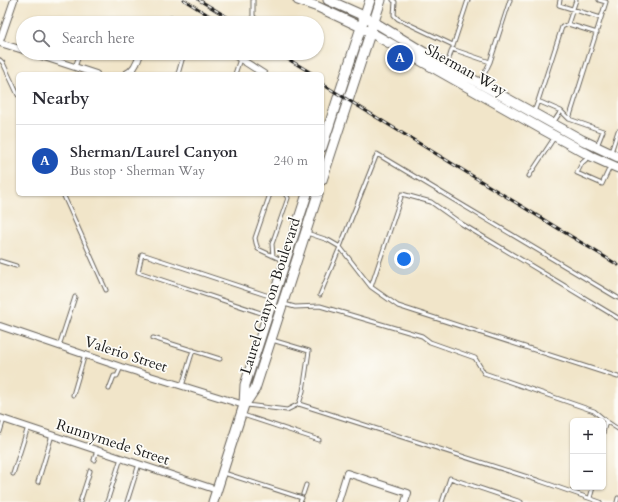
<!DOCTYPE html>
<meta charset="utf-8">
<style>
:root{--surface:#fff;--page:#f2f2f3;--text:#2b2b33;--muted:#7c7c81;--line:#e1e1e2;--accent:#111827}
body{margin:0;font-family:Cardo,serif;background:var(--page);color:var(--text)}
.controls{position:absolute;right:12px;bottom:12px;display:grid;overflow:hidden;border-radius:6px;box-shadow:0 1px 3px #0004}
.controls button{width:36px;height:36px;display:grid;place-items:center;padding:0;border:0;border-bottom:1px solid var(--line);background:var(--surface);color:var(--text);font:20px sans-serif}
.you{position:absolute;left:404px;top:259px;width:14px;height:14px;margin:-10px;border:3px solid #fff;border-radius:50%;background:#1a73e8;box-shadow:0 0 0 6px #1a73e833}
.badge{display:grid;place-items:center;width:26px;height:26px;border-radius:50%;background:var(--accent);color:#fff;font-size:13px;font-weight:700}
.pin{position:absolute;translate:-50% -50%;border:2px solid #fff;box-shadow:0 1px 4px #0006}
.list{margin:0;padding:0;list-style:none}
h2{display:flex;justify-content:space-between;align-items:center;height:52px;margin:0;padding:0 16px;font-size:17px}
h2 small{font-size:13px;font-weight:400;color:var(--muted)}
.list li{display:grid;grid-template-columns:26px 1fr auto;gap:12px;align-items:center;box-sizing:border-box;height:72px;padding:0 16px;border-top:1px solid var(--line)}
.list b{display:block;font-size:15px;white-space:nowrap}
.list p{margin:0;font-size:13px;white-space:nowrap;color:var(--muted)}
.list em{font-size:13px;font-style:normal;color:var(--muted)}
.icon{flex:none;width:22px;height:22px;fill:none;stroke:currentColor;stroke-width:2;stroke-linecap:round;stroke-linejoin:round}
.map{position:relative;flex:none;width:618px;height:502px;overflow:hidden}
.search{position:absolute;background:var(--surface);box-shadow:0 1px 3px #0004;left:16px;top:16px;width:308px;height:44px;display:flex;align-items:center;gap:10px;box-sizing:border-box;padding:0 14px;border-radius:22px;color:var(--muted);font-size:15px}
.panel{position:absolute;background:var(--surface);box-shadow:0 1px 3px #0004;left:16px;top:72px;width:308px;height:124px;border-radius:6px}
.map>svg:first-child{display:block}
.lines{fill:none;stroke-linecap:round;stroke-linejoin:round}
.service-casing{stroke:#676259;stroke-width:5}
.minor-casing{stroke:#676259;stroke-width:8}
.primary-casing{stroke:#676259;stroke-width:11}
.service{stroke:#fff;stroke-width:3}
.minor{stroke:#fff;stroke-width:6}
.primary{stroke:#fff;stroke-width:9}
.rail-casing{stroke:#1c1c1c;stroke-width:3}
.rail{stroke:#fdfcf7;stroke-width:1.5;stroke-dasharray:4.5;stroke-linecap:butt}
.labels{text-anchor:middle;stroke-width:3.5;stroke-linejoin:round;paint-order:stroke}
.street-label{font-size:15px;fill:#1c1c1c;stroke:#fdfcf7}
</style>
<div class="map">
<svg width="618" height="502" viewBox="0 0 618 502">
<rect width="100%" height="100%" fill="#fdfcf7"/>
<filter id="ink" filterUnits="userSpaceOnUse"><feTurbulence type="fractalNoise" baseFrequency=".025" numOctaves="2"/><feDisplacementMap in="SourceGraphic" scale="8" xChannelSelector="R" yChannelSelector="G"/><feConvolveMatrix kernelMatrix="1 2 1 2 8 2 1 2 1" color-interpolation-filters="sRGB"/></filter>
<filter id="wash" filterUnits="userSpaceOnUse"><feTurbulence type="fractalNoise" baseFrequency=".012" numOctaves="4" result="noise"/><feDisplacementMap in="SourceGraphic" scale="16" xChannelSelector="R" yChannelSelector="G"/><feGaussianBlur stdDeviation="0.9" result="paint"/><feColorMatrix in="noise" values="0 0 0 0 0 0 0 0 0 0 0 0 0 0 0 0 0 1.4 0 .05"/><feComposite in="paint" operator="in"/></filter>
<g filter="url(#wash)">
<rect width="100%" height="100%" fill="#f1e5c9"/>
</g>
<g filter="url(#ink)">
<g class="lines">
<defs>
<path id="service" d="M 253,0 L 253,16 L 260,23
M 393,0 L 395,2 L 394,15 L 398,19 L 453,45
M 560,0 L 559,5 L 601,18
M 576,0 L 568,24 L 597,33
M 453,46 L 468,0
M 0,60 L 3,63 L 18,95
M 447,65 L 452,49 L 490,62
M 75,67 L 80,53
M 178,74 L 184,53
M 235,74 L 240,59
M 480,83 L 490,62 L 510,0
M 538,101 L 562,27 L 568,24
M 534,112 L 538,101 L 561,111 L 569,119 L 603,131 L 597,146
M 569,119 L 606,2 L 599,0
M 553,123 L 561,111
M 611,152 L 618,131
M 590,156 L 582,163 L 577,173 L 602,184 L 610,167
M 529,176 L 554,138
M 63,194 L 106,290
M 270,194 L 255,238 L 256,243 L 258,249 L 284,261
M 307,233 L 328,240 L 340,247 L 377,154 L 618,298
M 273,256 L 272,244 L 288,198 L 285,194
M 0,261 L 16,266
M 371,287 L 402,194 L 431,202 L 462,224 L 618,318
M 320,295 L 340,247 L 371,287 L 398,306 L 618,377
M 284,304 L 295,307 L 320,306 L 422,336 L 430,342 L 475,358 L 484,373 L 594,411 L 606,421 L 618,429
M 267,315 L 138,272 L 142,254 L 272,297
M 153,338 L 220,359
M 272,340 L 309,351 L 303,391 L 299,404
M 59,346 L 75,297
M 182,386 L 193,350
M 109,389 L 114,376 L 117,376 L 121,367
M 73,395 L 85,354
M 247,405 L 287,410 L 299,404 L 540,481 L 600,502
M 243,415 L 319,440
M 0,432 L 4,419
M 603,433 L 606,421
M 94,460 L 97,450
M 224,473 L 302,498 L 300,502
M 13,474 L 28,427
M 38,482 L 52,435
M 303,494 L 306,485
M 590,498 L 593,487
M 80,502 L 90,471
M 107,502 L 121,458
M 127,502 L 139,464
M 442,502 L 450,478 L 521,502
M 617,502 L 618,498"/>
<path id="minor" d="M 156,23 C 165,19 176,18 184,23
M 0,41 L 14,0
M 0,43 L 23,50
M 32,53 L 96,74
M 231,53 L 264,74
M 126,74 C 135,70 138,61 140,53
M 0,326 L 121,367 L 244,405
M 0,418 L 217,490
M 338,502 L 347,473 L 408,493 L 405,502"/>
<path id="primary" d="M 298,0 L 318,7 L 361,27 L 542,129 L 591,156 L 618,168
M 328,0 L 364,16 L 425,53 L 582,140 L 618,157
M 322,147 L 370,0
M 322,180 L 381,0
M 245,404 L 255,389 L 318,194
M 213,502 L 244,405 L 245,385 L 307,194"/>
</defs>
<use href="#service" class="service-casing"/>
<use href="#minor" class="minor-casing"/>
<use href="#primary" class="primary-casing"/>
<use href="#service" class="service"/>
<use href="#minor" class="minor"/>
<use href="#primary" class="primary"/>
<defs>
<path id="rail" d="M 184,0 L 221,23
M 199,0 L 237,23
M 278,53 L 313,74
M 322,84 L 618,265"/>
</defs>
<use href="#rail" class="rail-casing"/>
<use href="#rail" class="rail"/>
</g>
</g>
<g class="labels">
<g class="street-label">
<text transform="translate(466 70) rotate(29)" y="5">Sherman Way</text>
<text transform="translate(270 296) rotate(-72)" y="5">Laurel Canyon Boulevard</text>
<text transform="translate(126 354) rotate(18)" y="5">Valerio Street</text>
<text transform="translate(113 442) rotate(18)" y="5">Runnymede Street</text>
</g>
</g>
</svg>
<div class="controls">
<button>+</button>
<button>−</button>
</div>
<div class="you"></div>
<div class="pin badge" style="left:400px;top:58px;background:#1a4fb4">A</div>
<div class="search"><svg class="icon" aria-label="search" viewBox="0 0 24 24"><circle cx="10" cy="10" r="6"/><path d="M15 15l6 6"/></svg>Search here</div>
<section class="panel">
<h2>Nearby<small></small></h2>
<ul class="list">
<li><span class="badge" style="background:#1a4fb4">A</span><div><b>Sherman/Laurel Canyon</b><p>Bus stop · Sherman Way</p></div><em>240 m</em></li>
</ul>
</section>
</div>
